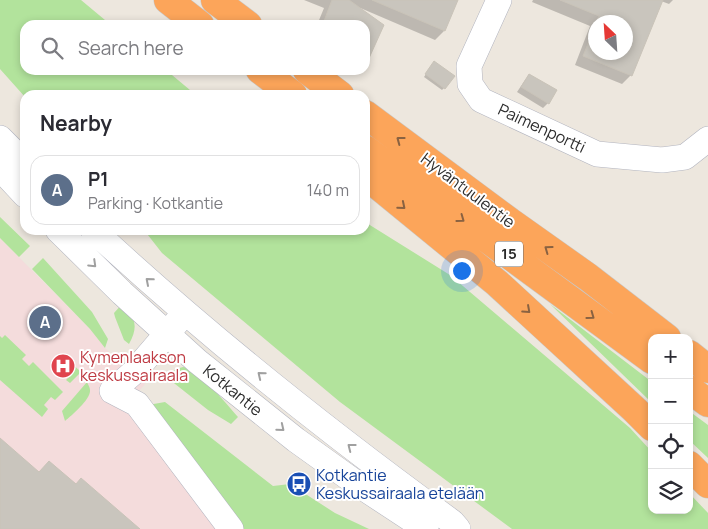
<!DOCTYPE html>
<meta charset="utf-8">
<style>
:root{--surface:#fff;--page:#f2f2f3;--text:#2b2b33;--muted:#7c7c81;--line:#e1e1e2;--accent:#415df8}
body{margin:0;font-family:Manrope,sans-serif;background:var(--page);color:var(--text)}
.controls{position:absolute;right:15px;bottom:15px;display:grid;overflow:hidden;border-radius:10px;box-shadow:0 2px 8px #0003}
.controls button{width:45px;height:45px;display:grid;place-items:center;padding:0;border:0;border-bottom:1px solid var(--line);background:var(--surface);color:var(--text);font:25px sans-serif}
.compass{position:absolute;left:588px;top:15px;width:45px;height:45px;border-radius:50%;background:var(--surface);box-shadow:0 2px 8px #0003;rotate:335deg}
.you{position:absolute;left:461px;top:270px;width:18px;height:18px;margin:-12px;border:4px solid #fff;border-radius:50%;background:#1a73e8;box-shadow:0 0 0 8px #1a73e833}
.badge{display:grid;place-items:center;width:32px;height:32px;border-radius:50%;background:var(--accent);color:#fff;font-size:16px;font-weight:700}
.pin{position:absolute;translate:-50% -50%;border:2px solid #fff;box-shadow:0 1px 5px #0006}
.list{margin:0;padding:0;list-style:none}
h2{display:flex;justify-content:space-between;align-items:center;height:65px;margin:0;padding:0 20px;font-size:21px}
h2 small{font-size:16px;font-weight:400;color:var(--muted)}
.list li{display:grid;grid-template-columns:32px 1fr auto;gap:15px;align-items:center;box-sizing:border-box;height:70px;margin:0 10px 10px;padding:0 10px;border:1px solid var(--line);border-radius:15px}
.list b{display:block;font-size:19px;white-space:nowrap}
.list p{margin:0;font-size:16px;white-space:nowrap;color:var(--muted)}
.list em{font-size:16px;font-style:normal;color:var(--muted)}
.icon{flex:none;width:28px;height:28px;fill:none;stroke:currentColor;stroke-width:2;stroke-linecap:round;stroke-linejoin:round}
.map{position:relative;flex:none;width:708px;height:529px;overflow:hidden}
.search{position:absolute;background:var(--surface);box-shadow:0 2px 8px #0003;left:20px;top:20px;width:350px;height:55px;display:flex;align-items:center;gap:12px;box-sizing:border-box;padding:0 18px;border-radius:15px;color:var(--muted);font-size:19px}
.panel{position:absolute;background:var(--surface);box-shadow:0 2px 8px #0003;left:20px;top:90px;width:350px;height:145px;border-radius:15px}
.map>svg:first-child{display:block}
.medical{fill:#f4dcdc}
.green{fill:#b2e39c}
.shadow{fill:#0003;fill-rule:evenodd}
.building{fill:#c9c5bd;stroke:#c9c3b8}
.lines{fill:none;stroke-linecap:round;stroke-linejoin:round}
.minor-casing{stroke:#b2b4bf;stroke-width:26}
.highway-casing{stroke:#c8c8c8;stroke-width:29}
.minor{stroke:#fff;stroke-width:25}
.highway{stroke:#fca55a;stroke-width:28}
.oneway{stroke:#8a6241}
.oneway2{stroke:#a0a0a0}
.labels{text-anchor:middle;stroke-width:4;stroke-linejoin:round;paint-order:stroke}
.shield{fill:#fff;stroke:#6b6b6b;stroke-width:1}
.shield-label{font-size:15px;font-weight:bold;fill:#2c2c2c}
.street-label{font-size:16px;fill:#2c2c2c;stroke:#fff}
.health-label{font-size:16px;fill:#be3a42;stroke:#fff;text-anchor:start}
.transit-label{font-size:16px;fill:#164399;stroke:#fff;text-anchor:start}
</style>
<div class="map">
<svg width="708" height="529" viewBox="0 0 708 529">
<rect width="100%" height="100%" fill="#ede7de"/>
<path class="medical" d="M 0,238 L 93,332 L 105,348 L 145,384 L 138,392 L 242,529 L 0,529 Z"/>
<path class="green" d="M 0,0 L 81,0 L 111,25 L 25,25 L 25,70 L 166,70 L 196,95 L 25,95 L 25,97 L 0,69 Z
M 0,217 L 30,246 L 19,257 L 0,238 Z
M 365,222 L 450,275 L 630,428 L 652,452 L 652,510 L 689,510 L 689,493 L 708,513 L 708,529 L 512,529 L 340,402 L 162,253 L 144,230 L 231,230 L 234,232 L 235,230 L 365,230 Z
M 43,258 L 92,312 L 108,339 L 105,348 L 90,329 L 32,269 Z
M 123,303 C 135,318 139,326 129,344 L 124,340 L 115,317 L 114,313 Z
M 550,304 L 652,382 L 652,403 Z
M 5,335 L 26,355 L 22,359 L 29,366 L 33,362 L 63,392 L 55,400 L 51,397 L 44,405 L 48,409 L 42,417 L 0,380 L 0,336 L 2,338 Z
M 67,359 L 81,372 L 70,383 L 66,380 L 70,376 L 62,368 L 58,372 L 56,370 Z
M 183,367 C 198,368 227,405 238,417 L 231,424 L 208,410 L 165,376 L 176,369 Z
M 87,382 C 88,385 90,387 90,390 C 91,399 72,415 65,421 L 62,411 Z
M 165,402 L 273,486 L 290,484 L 335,513 L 369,529 L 242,529 L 148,405 Z
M 689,411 L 708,425 L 708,458 L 689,440 Z"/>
<path class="shadow" d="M 304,0 L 457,0 L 444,31 L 435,40 L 358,7 L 382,25 L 365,51 L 365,25 L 317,25 L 324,8 Z
M 533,0 L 673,0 L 669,4 L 661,1 L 631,75 L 622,84 L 575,65 L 590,26 L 532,2 ZM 596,22 L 626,22 L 626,52 L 596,52 Z
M 432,65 L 444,88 L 442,90 L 424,77 Z
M 529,75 L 548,103 L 543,108 L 517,92 L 525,80 Z"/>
<path class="building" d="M 332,0 L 349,0 L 384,25 L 365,67 L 365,25 L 334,25 L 324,21 Z
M 372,0 L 458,0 L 445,31 Z
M 560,0 L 663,0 L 632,76 L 583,56 L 596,24 L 596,52 L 626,52 L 626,22 L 596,22 L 599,16 Z
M 434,61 L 455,76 L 445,89 L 425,74 Z
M 529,74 L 557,90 L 549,104 L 521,87 Z
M 0,438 L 39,472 L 49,461 L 76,484 L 81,478 L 140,529 L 0,529 Z"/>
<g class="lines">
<defs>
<path id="minor" d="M 499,0 L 469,66 L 470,84 L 481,100 L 597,154 L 662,160 L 685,157 L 708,139
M 0,138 L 25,163
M 0,168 L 25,195
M 58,230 L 122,293 L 197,361 L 296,440 L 356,483 L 426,529
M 93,230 C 206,335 327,431 452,522 L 458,529
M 177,322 L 134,372 L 112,391 L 137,404 L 231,529"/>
<path id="highway" d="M 168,0 L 200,25
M 215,0 L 248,25
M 260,70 L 293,95
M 307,70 L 340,95
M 365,114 L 509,221 L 588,277 L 667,338
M 365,149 L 652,360
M 365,175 L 497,283 L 635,410 L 652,427
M 689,354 L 708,369
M 689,389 L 708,403
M 689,465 L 708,484"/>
</defs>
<use href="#minor" class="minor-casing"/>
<use href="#highway" class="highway-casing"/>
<use href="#minor" class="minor"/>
<use href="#highway" class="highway"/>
</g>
<defs><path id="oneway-chevron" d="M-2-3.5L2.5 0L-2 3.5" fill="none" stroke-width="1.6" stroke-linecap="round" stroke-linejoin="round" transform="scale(1.25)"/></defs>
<g class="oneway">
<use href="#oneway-chevron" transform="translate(400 140) rotate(-143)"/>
<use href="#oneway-chevron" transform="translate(402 206) rotate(40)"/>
<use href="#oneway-chevron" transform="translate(461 219) rotate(36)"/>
<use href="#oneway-chevron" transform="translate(548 249) rotate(-144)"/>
<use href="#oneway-chevron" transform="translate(527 310) rotate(42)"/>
<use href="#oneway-chevron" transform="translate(591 316) rotate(36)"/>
</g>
<g class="oneway2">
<use href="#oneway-chevron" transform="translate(93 264) rotate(44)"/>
<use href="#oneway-chevron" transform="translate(149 281) rotate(-139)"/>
<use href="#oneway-chevron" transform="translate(261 375) rotate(-141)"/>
<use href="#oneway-chevron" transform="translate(281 428) rotate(39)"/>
<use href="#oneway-chevron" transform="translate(351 447) rotate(-142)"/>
</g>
<defs>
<symbol id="hospital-disc" viewBox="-11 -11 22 22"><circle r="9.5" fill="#e0444e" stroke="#fff"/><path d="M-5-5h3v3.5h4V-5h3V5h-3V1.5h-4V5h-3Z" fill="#fff"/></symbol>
<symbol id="bus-disc" viewBox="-11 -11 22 22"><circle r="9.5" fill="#1a4fb4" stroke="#fff"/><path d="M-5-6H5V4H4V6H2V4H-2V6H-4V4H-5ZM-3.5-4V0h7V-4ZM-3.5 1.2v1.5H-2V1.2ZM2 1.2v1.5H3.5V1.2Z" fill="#fff"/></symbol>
</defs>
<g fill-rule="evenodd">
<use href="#hospital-disc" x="49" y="352" width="28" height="28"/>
<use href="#bus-disc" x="285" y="470" width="28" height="28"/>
</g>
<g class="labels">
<rect class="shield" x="495" y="241.5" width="28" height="25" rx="4"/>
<g class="shield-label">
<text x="509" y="259">15</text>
</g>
<g class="street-label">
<text transform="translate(542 128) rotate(25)" y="6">Paimenportti</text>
<text transform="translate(468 190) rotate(37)" y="6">Hyväntuulentie</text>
<text transform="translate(233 390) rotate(39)" y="6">Kotkantie</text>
</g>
<g class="health-label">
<text x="80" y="363">Kymenlaakson<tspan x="80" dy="18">keskussairaala</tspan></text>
</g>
<g class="transit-label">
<text x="316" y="481">Kotkantie<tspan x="316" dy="18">Keskussairaala etelään</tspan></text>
</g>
</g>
</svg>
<div class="controls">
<button>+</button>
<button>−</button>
<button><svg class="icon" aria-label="locate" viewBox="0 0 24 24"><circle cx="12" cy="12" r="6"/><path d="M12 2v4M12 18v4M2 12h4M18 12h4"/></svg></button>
<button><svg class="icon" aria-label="layers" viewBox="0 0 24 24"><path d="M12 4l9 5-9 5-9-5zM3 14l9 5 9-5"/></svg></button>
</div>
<svg class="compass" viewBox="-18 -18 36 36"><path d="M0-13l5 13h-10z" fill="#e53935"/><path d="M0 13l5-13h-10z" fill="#7c7c81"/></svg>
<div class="you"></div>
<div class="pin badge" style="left:45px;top:322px;background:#5c6f8a">A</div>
<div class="search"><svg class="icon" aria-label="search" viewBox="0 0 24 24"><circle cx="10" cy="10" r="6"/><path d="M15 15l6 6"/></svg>Search here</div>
<section class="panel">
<h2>Nearby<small></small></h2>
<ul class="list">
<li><span class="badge" style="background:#5c6f8a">A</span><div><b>P1</b><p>Parking · Kotkantie</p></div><em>140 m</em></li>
</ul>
</section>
</div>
